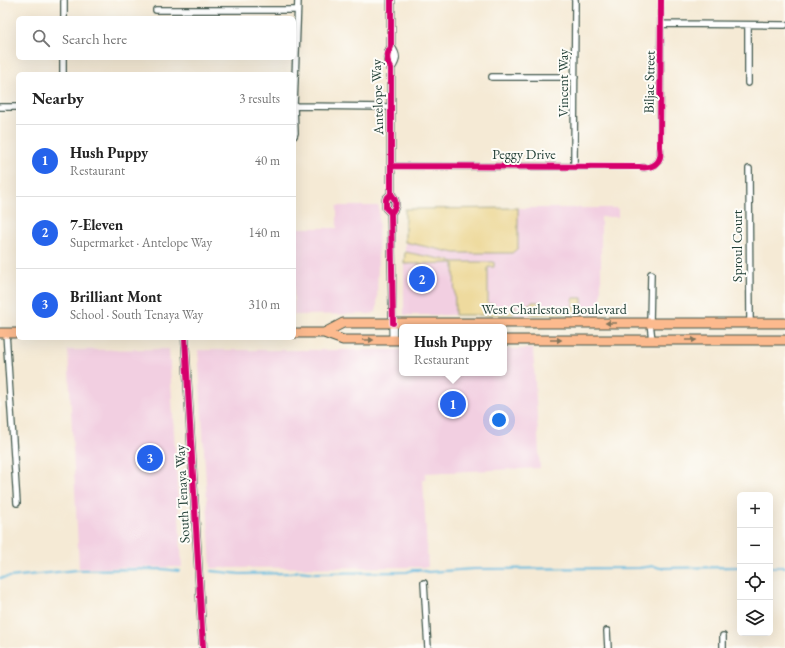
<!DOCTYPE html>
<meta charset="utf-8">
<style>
:root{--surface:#fff;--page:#f2f2f2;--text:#222;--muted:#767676;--line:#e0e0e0;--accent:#2563eb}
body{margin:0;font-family:"EB Garamond",serif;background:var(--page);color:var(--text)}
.controls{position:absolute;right:12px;bottom:12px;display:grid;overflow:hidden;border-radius:6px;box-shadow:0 4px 16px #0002}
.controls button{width:36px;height:36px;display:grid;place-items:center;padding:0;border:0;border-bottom:1px solid var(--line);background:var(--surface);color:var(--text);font:20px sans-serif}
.you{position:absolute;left:499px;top:420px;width:14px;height:14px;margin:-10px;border:3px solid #fff;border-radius:50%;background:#1a73e8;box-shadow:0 0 0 6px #1a73e833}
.badge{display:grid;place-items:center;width:26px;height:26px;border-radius:50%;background:var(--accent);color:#fff;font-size:13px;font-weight:700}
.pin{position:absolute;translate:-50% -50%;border:2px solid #fff;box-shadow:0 1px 4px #0006}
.popup{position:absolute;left:399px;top:324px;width:108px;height:52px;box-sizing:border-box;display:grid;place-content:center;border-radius:6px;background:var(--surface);filter:drop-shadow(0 1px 3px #0005);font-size:13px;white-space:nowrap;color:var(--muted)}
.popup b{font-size:15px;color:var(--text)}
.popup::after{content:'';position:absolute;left:50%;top:100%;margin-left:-8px;border:8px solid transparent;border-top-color:var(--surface)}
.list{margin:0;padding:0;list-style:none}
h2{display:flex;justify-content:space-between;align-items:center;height:52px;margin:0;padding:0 16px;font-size:17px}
h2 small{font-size:13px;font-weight:400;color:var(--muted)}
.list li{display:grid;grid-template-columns:26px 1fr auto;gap:12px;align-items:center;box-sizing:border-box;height:72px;padding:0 16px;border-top:1px solid var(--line)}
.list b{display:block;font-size:15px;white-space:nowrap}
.list p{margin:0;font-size:13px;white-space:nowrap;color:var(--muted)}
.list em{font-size:13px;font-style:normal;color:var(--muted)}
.icon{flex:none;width:22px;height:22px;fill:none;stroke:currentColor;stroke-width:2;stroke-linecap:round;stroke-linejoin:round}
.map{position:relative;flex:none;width:785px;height:648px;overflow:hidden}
.search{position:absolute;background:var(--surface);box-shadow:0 4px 16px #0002;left:16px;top:16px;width:280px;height:44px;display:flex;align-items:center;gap:10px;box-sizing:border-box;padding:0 14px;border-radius:6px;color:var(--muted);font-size:15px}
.panel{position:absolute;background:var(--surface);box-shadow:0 4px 16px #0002;left:16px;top:72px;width:280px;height:268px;border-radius:6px}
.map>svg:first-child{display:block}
.built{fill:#f2cfe1}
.sand{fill:#eeda9e;stroke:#868c69}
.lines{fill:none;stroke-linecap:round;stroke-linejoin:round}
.stream{stroke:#62b9df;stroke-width:2}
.minor-casing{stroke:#3f574c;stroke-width:8}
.tertiary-casing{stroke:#3f574c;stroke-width:9}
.primary-casing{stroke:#3f574c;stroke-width:11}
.minor{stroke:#fff;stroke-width:5.5}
.tertiary{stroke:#fff;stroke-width:7}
.primary{stroke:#fcba8e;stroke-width:9}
.cycleway-casing{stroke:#fdfcf7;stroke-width:8}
.cycleway{stroke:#d6006c;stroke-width:6}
.oneway{fill:#82755c}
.labels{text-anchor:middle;stroke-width:4;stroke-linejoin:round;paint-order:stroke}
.street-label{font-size:14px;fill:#1f3d34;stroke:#fdfcf7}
</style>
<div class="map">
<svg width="785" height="648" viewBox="0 0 785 648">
<rect width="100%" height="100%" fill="#fdfcf7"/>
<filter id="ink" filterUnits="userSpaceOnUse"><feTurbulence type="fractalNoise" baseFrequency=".025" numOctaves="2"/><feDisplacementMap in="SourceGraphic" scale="8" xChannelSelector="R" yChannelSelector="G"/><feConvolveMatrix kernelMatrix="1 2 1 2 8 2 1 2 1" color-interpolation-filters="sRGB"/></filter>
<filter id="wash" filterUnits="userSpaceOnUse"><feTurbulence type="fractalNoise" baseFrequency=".012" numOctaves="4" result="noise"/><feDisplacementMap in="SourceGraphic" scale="16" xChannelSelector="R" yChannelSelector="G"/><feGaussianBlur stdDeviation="0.9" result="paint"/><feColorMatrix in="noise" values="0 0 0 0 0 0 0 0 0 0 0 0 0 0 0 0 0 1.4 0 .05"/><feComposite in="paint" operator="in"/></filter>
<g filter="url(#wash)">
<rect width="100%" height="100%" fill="#f5ead5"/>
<path class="built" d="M 337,206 L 379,206 L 377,307 L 376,312 L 371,314 L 294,315 L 294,228 L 337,228 Z
M 518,208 L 616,208 L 618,209 L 618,217 L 601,217 L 601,314 L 494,315 L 488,304 L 488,267 L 494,262 L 456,262 L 405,252 L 405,242 L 455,253 L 518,242 Z
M 454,263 L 455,315 L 404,315 L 404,264 Z
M 169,349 L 182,567 L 79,568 L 68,350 Z
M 504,349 L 533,349 L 540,468 L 426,473 L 425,479 L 423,480 L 428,567 L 211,568 L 198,350 L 402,350 L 402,373 L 504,373 Z"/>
<path class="sand" d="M 518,208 L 518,248 L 512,253 L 455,253 L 405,242 L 405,209 Z
M 405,252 L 456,262 L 494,262 L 494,267 L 488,267 L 488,304 L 494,304 L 495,310 L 513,310 L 513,305 L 515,304 L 515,313 L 511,315 L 455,315 L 454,263 L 404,264 Z
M 573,298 L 582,298 L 582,315 L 534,315 C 528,313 528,310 527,305 L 531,303 L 531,302 L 539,302 L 539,303 L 541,303 L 541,309 L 573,309 Z"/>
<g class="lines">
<path class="stream" d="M 770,567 L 785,567
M 212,571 L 240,574 L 291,573 L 299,571 L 316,573 L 407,572 L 413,570 L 420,570 L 428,572 L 474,569 L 639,568 L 654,566 L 660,568 L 740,567
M 0,578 L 77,570 L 162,569 L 179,571"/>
</g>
</g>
<g filter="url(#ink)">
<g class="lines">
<defs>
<path id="minor" d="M 156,10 L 297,10
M 64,18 L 64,0
M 661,24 L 785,25
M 63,74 L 63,58
M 492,77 L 575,77
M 748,83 L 748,25
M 294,106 L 391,107
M 0,107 L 18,107
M 294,136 L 295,133 L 294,106 L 298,0
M 391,166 L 639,167 C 653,169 663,163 660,147 L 661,0
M 574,166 L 575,0
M 749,169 L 750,323
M 651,274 L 650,323 L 652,340
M 6,333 L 17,503
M 424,583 L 428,648
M 607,631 L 608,648
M 723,636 L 723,648"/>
<path id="tertiary" d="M 391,68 C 397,60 397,55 391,47
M 391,194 L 386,199 L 386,208 L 391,213 L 393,340
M 391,213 C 397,206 397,201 391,194 L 391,68 C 386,60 386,55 391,47 L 391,0
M 185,338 L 203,648"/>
<path id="primary" d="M 0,333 L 18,333
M 294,333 L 324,333 L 343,340 L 402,340
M 324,333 L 343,323 L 785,323
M 504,340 L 785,340"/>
</defs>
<use href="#minor" class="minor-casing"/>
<use href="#tertiary" class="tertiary-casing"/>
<use href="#primary" class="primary-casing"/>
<use href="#minor" class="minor"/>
<use href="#tertiary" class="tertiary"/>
<use href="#primary" class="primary"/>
<defs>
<path id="cycleway" d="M 391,166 L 639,167 C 653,169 663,163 660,147 L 661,0
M 391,194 L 386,199 L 386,208 L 391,213 L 393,323
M 391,213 C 397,206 397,201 391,194 L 391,68 C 386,60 386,55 391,47 L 391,0
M 185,338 L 203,648"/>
</defs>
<use href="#cycleway" class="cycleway-casing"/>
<use href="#cycleway" class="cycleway"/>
</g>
<defs><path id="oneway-solid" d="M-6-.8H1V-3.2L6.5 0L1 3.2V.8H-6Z"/></defs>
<g class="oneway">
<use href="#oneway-solid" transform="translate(611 323) rotate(180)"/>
<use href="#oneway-solid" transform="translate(368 340)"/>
<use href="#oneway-solid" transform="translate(556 340)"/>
<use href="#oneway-solid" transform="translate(691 340)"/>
</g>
</g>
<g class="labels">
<g class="street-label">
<text transform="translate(649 82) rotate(-89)" y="5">Biljac Street</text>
<text transform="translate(563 83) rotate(-90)" y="5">Vincent Way</text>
<text transform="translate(377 97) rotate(-92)" y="5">Antelope Way</text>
<text x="524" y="159">Peggy Drive</text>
<text transform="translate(737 246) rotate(-90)" y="5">Sproul Court</text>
<text x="554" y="314">West Charleston Boulevard</text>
<text transform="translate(182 494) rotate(-93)" y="5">South Tenaya Way</text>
</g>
</g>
</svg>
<div class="controls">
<button>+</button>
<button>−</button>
<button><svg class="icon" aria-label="locate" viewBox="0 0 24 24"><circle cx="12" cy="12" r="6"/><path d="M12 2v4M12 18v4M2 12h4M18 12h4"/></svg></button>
<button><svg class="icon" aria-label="layers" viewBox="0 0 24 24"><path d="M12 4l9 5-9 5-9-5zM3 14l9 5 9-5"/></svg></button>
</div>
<div class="you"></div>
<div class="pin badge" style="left:453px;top:404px">1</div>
<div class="popup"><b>Hush Puppy</b>Restaurant</div>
<div class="pin badge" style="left:422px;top:279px">2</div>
<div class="pin badge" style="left:150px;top:458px">3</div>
<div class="search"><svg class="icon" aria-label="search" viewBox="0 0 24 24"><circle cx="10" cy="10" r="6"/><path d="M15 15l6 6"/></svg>Search here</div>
<section class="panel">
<h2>Nearby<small>3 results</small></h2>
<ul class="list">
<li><span class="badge">1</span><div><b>Hush Puppy</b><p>Restaurant</p></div><em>40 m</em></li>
<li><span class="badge">2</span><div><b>7-Eleven</b><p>Supermarket · Antelope Way</p></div><em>140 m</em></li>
<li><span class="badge">3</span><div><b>Brilliant Mont</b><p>School · South Tenaya Way</p></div><em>310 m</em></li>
</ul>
</section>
</div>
